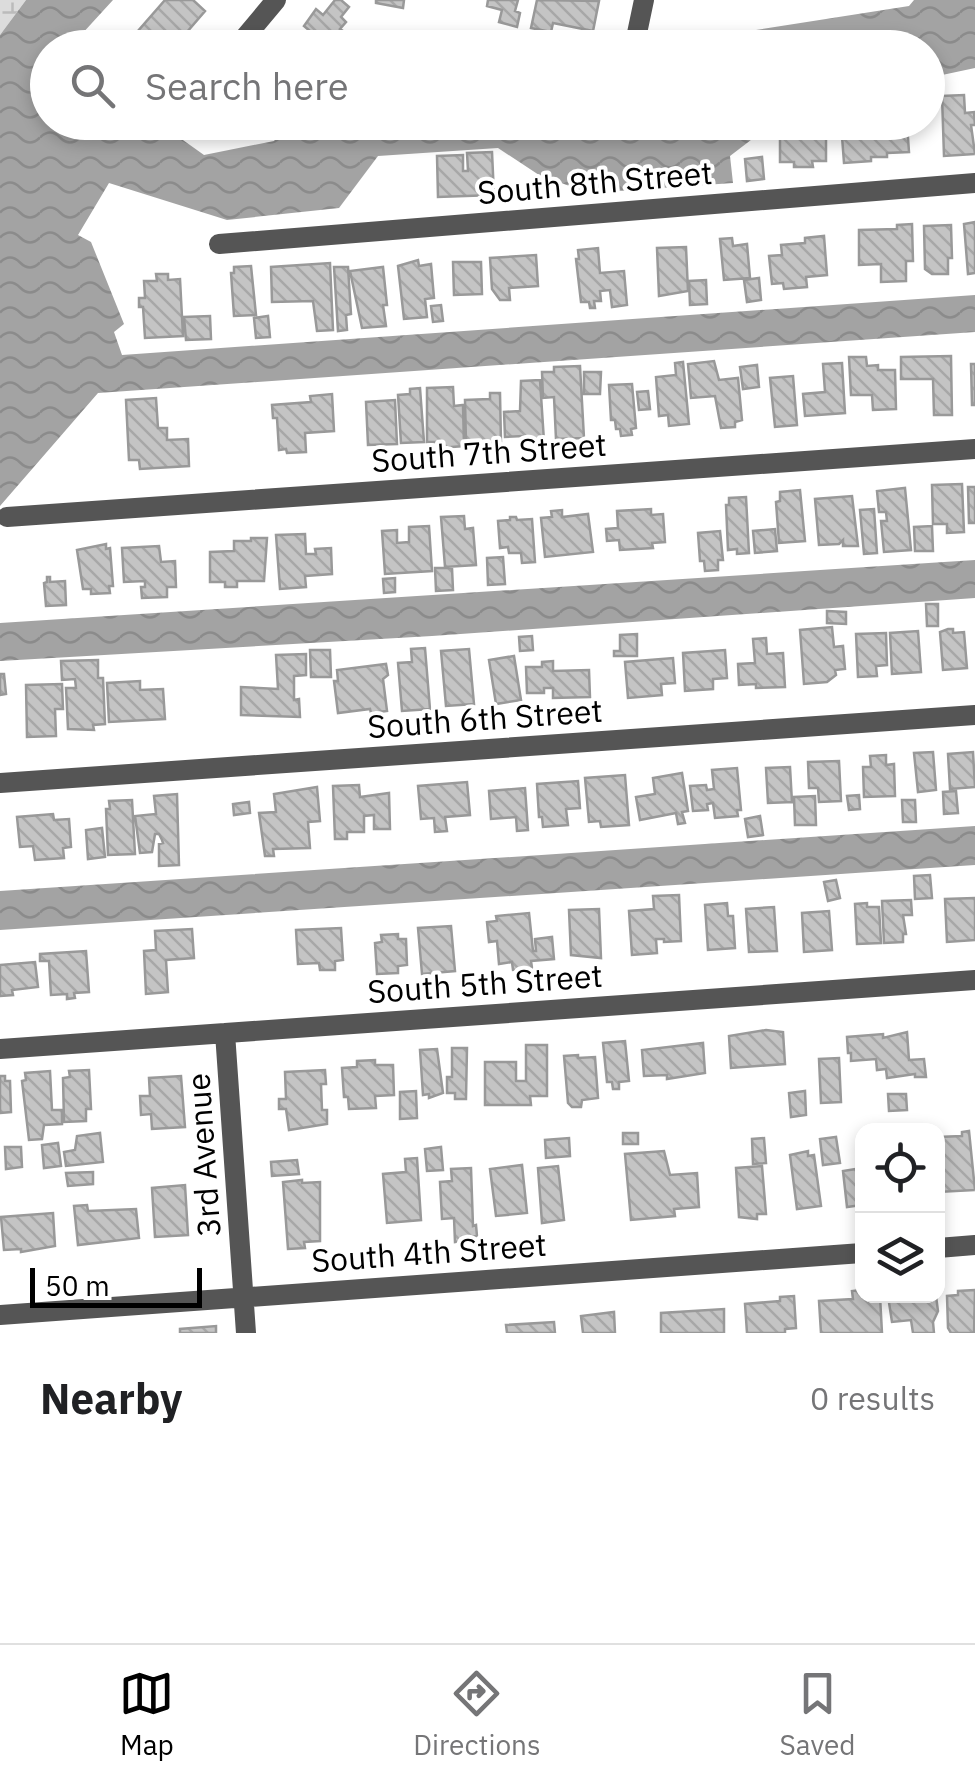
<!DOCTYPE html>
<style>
:root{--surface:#fff;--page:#f2f2f2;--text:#202124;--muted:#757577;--line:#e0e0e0;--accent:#000}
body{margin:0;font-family:"IBM Plex Sans",sans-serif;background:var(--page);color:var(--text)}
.controls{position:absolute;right:30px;bottom:30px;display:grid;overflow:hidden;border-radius:20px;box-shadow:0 5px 15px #0003}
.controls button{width:90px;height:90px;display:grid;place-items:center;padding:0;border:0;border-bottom:2px solid var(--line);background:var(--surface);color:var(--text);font:50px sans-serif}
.scale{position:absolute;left:30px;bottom:25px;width:172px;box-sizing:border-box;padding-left:10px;border:5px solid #000;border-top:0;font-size:28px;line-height:35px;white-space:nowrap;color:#000;-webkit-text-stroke:8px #fff;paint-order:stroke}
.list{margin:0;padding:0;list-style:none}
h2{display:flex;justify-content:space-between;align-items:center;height:130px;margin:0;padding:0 40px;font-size:42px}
h2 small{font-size:32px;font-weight:400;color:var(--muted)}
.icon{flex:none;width:55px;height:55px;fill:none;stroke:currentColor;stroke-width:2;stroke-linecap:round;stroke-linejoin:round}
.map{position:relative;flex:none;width:975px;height:1333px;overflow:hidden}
.search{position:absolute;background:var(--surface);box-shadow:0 5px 15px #0003;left:30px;right:30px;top:30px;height:110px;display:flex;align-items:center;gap:25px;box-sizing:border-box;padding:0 35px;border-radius:55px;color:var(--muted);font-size:38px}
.sheet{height:310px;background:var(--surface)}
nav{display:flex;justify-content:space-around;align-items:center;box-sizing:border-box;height:140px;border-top:2px solid var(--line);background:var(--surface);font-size:28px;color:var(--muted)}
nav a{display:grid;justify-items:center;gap:5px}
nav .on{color:var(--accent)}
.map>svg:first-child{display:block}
.wetland{fill:url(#wetland-marsh)}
.water{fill:url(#water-waves)}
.building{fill:url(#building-back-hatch);stroke:#999;stroke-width:2.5}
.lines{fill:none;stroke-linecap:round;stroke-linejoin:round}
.street{stroke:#555;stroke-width:20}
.labels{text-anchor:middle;stroke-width:8;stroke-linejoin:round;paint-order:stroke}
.street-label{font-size:32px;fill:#000;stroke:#fff}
</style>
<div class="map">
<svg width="975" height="1333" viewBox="0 0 975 1333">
<defs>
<pattern id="wetland-marsh" width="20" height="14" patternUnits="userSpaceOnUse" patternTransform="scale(2.5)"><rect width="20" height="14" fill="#dcdcdc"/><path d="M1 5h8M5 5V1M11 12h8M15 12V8" fill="none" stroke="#bbb"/></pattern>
<pattern id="water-waves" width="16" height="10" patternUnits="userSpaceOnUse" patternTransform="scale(2.5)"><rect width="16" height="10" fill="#a3a3a3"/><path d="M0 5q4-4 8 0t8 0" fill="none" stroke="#8b8b8b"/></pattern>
<pattern id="building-back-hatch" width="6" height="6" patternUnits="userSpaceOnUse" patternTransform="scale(2.5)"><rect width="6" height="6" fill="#c4c4c4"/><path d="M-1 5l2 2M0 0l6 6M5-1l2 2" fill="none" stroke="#a7a7a7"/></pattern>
</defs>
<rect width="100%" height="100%" fill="#fff"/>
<path class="wetland" d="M 0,0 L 26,0 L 0,35 Z"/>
<path class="water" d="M 26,0 L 113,0 L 70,47 L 48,48 L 48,122 L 159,123 L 204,155 L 274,141 L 288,123 L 773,123 L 730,156 L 733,183 L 589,193 L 539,175 L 498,148 L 378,156 L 339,208 L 227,220 L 109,183 L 78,235 L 91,242 L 124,324 L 114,332 L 122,355 L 975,295 L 975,332 L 98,393 L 0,506 L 0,35 Z
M 914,0 L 975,0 L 975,68 L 928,78 L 928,48 L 708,47 L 724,35 L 909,6 Z
M 975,560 L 975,598 L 432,636 L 0,661 L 0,623 Z
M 975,826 L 975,865 L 0,930 L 0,891 Z"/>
<path class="building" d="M 165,0 L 193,0 L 205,11 L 187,32 L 201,48 L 156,48 L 138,31 Z
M 335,0 L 341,0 L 349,7 L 341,17 L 346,22 L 340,29 L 343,31 L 329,47 L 304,26 L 316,9 L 323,15 Z
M 376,0 L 404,0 L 403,8 L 376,3 Z
M 488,0 L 518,0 L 515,11 L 520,13 L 517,27 L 499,22 L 502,10 L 487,6 Z
M 537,0 L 599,1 L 593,31 L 553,23 L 551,32 L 531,28 Z
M 964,95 L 965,113 L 974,112 L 975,125 L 971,125 L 975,154 L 944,156 L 942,96 Z
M 785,123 L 814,123 L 814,133 L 826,132 L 826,161 L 812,161 L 813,167 L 794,167 L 794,162 L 780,162 L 780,136 L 785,136 Z
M 841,123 L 907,123 L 909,152 L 887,153 L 887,157 L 871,157 L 871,161 L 844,163 Z
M 492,152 L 494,195 L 438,197 L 437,156 L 463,155 L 463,171 L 468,171 L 467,153 Z
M 762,157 L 764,179 L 747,181 L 745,159 Z
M 975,222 L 975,273 L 968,274 L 964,224 Z
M 912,224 L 913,261 L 906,261 L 906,281 L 881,282 L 881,264 L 859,265 L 859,230 L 897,229 L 897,225 Z
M 951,225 L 952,258 L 948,258 L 948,274 L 932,274 L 925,269 L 924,226 Z
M 824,236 L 827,275 L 806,277 L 807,287 L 784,289 L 783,283 L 772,284 L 769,256 L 782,255 L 781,245 L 805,243 L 805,238 Z
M 732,238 L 733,246 L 747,244 L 750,278 L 724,280 L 720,239 Z
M 686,247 L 688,291 L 659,296 L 657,248 Z
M 598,248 L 600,273 L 624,271 L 627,305 L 612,307 L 610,290 L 600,291 L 601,301 L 594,301 L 595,308 L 590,308 L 589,302 L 581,302 L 576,259 L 579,259 L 578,250 Z
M 536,255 L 538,286 L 509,288 L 510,300 L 500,300 L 492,289 L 490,258 Z
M 418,260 L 419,266 L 431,264 L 434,298 L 425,299 L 427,317 L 404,319 L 398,266 Z
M 453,262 L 481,262 L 482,294 L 454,295 Z
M 330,263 L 333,330 L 317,331 L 313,301 L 272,302 L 271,267 Z
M 251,266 L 256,315 L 234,316 L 231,273 L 234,273 L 234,267 Z
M 334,267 L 348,267 L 351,314 L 346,315 L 347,330 L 338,331 Z
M 383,267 L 387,305 L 383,305 L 386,326 L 362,328 L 350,271 Z
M 156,274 L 168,274 L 168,280 L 180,279 L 183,336 L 145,338 L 143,307 L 139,307 L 139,298 L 145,298 L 144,281 L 157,281 Z
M 759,278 L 761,300 L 747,302 L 744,280 Z
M 706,280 L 707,304 L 690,305 L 689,281 Z
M 441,305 L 443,321 L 433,322 L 431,306 Z
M 210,316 L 211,339 L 186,340 L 184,317 Z
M 268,316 L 270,337 L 256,338 L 254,318 Z
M 951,356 L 952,415 L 934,415 L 933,379 L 901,379 L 901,357 Z
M 849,357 L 866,357 L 867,366 L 878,365 L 878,370 L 895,370 L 896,409 L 873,410 L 872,395 L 851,395 Z
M 714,361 L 719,380 L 738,378 L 742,420 L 735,422 L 735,427 L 721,428 L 715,396 L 691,398 L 688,364 Z
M 683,362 L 689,424 L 669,426 L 668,415 L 659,416 L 656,377 L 676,375 L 675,363 Z
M 842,363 L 845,413 L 805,416 L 803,394 L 825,392 L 823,364 Z
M 971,364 L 975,364 L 975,405 L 972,405 Z
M 757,365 L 759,387 L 743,389 L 740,367 Z
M 580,366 L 584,438 L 556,439 L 554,397 L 543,398 L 542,372 L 554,372 L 554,367 Z
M 584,372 L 601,372 L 600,394 L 584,394 Z
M 793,376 L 797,425 L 775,427 L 770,378 Z
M 540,380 L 544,441 L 523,443 L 523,436 L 505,437 L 504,412 L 520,411 L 521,381 Z
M 632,384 L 636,428 L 631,429 L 632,435 L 621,436 L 620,429 L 616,429 L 615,420 L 611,420 L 609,385 Z
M 453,387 L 454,406 L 463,405 L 464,446 L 439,448 L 438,442 L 427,442 L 427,388 Z
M 420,388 L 424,442 L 401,443 L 398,395 L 410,394 L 410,389 Z
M 648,391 L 650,409 L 639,410 L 637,392 Z
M 490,393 L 500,393 L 501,443 L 466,443 L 465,400 L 490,399 Z
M 332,394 L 334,431 L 305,433 L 306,452 L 287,453 L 286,449 L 279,450 L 277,418 L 273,418 L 272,405 L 311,402 L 310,396 Z
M 156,398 L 158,428 L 167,428 L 167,440 L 188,439 L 189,466 L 140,469 L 139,460 L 129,460 L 126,400 Z
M 395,400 L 397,444 L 368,445 L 366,402 Z
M 962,484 L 964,532 L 947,533 L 947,524 L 933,524 L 932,485 Z
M 968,487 L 975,487 L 975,523 L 969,523 Z
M 905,488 L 911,550 L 884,552 L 881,521 L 887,521 L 886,512 L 879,512 L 877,491 Z
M 800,490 L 805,541 L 779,543 L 776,502 L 780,501 L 780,492 Z
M 852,496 L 858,546 L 843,546 L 843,540 L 839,544 L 819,545 L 815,499 Z
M 746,497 L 749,553 L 737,554 L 737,549 L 728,550 L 726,505 L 729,505 L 729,498 Z
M 651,509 L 651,515 L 663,514 L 665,542 L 652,543 L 653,548 L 620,550 L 619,540 L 607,541 L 606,529 L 618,528 L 617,511 Z
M 874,509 L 877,553 L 864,554 L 860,510 Z
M 562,510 L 562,517 L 588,514 L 593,552 L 545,557 L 541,518 L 552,517 L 551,511 Z
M 464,516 L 465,529 L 473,528 L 476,565 L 445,567 L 441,517 Z
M 510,517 L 516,517 L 517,520 L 532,519 L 535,562 L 522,563 L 521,553 L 509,553 L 508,547 L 500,548 L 498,521 L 510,520 Z
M 429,526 L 432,571 L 385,574 L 382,531 L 397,530 L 397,543 L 409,542 L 409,527 Z
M 932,526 L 933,551 L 915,551 L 914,527 Z
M 775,529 L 777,551 L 755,553 L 753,531 Z
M 720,531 L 723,560 L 718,560 L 718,570 L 705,571 L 704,561 L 700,561 L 698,533 Z
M 305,534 L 306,554 L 316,554 L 315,549 L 331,548 L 332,574 L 305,576 L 306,587 L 280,589 L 276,535 Z
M 251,538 L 267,538 L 264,581 L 237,581 L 237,587 L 225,587 L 225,582 L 210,582 L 210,552 L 234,551 L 234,541 L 251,541 Z
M 106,544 L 106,549 L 110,548 L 113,586 L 109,586 L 110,593 L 91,594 L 91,589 L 83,589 L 77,550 Z
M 159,546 L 161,562 L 175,561 L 176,587 L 167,587 L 167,597 L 142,598 L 141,587 L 145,587 L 145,581 L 124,582 L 122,548 Z
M 503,557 L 505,584 L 488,585 L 487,558 Z
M 435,568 L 452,568 L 453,590 L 436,591 Z
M 47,577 L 50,577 L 50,582 L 65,581 L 66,605 L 46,606 L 44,583 L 47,582 Z
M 395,578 L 395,592 L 384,593 L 383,579 Z
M 926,604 L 938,604 L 938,626 L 927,626 Z
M 827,611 L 846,612 L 846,624 L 827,623 Z
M 832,627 L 834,647 L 843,646 L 845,669 L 835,670 L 836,675 L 827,682 L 804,684 L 800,630 Z
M 948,629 L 953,629 L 953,633 L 964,632 L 967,668 L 943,670 L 940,632 Z
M 918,631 L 921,672 L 892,674 L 890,633 Z
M 886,633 L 887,665 L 876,666 L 877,676 L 858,677 L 856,634 Z
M 637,634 L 637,656 L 614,656 L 614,651 L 620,651 L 620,635 Z
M 532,636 L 533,650 L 520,651 L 519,637 Z
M 766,638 L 767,654 L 783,653 L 785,687 L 756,688 L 756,684 L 739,685 L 738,664 L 755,663 L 753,639 Z
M 425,648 L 430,709 L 402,711 L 398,663 L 412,662 L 411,649 Z
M 469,649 L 474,704 L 446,706 L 441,651 Z
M 310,650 L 330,650 L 331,677 L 311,677 Z
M 725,650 L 727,678 L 713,679 L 713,689 L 685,691 L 683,653 Z
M 306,654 L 306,675 L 294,676 L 294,700 L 299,699 L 300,717 L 241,715 L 241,687 L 278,689 L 276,655 Z
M 514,656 L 521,700 L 496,704 L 489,660 Z
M 673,658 L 675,683 L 661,684 L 662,695 L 628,698 L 625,662 Z
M 98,660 L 98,678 L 103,678 L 105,724 L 93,725 L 94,730 L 68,729 L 66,688 L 76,688 L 75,679 L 62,680 L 61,661 Z
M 553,661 L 553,671 L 589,670 L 590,697 L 553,698 L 553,688 L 544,688 L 544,693 L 527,693 L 526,667 L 542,667 L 542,662 Z
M 386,664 L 388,675 L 383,679 L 387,711 L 371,713 L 370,709 L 338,713 L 334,681 L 338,681 L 337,670 Z
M 0,674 L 4,674 L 6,694 L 0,695 Z
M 140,681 L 140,690 L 163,689 L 165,719 L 109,722 L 107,683 Z
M 62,684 L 63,709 L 55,709 L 56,736 L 27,737 L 26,685 Z
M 933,752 L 936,790 L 918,792 L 914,753 Z
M 973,752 L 975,787 L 950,789 L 948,754 Z
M 886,755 L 886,765 L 894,764 L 895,796 L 864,797 L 863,767 L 871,767 L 870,756 Z
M 839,761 L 841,801 L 819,802 L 818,788 L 809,788 L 808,762 Z
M 790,767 L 792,802 L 768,803 L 766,768 Z
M 737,768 L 741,810 L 737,810 L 738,816 L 715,818 L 713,803 L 707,804 L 708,810 L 693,811 L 690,786 L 706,785 L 707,790 L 714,789 L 712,770 Z
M 682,773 L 688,811 L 682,812 L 685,823 L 678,824 L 676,813 L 640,820 L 636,797 L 655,794 L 653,778 Z
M 625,775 L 629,825 L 601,827 L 600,821 L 589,822 L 585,778 Z
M 578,781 L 580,808 L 566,809 L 568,825 L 543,827 L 542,817 L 539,817 L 537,784 Z
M 467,782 L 470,815 L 445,817 L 447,831 L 435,832 L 434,818 L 421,819 L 418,786 Z
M 359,785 L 360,797 L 389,793 L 390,829 L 374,829 L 374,815 L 364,816 L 364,832 L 347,832 L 347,839 L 335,839 L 333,786 Z
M 317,787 L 320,821 L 308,822 L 310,848 L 273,849 L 274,856 L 265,856 L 259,813 L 276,812 L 274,794 Z
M 525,788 L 528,830 L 517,831 L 516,817 L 491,819 L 489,791 Z
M 956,791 L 958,813 L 944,814 L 943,792 Z
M 177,794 L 179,865 L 159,866 L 159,844 L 163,843 L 162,840 L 159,834 L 155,834 L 152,852 L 140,853 L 135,816 L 156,814 L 154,796 Z
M 859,795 L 860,809 L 849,810 L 847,796 Z
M 815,796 L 816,825 L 795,825 L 794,797 Z
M 132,800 L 135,854 L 108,855 L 106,809 L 110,809 L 109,801 Z
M 902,800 L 915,800 L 916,822 L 903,822 Z
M 249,802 L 250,813 L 234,815 L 233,804 Z
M 53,814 L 54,820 L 69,819 L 71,847 L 63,848 L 64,858 L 35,860 L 33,846 L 20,847 L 17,817 Z
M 760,816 L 763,835 L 748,837 L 745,819 Z
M 102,828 L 105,857 L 88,859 L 86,830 Z
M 930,875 L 932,898 L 915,899 L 914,876 Z
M 836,880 L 840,898 L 828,901 L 824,882 Z
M 679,895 L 681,941 L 664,942 L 664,939 L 656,939 L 657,953 L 632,955 L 629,911 L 654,909 L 653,896 Z
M 975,898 L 975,940 L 947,942 L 945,899 Z
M 911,900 L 912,915 L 903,915 L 906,934 L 903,934 L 903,942 L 884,943 L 882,901 Z
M 727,903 L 728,916 L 733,916 L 735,948 L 708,950 L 705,905 Z
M 867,903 L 867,907 L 879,907 L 881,943 L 857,944 L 855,904 Z
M 774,907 L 777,951 L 749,952 L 746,909 Z
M 599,909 L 601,958 L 571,955 L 569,910 Z
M 829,911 L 832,950 L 804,952 L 802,913 Z
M 529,913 L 533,951 L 536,951 L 535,939 L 552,937 L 554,959 L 531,961 L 532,968 L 513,970 L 512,962 L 499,964 L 497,941 L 489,942 L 487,922 L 497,921 L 496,916 Z
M 451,926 L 455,971 L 422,974 L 418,928 Z
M 341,928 L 343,960 L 335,961 L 335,970 L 320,970 L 319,963 L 298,964 L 296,930 Z
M 192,929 L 194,958 L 166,960 L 168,992 L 146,994 L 144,951 L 156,950 L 155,931 Z
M 398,934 L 398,939 L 406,939 L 407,965 L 398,966 L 398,973 L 377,974 L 375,943 L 382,942 L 381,935 Z
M 86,951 L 89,992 L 74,993 L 75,998 L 67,999 L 67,994 L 51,995 L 49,961 L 40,961 L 40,954 Z
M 35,962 L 38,987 L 12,990 L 13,995 L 0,996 L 0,965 Z
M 766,1030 L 783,1032 L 785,1064 L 731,1068 L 729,1036 Z
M 907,1032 L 909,1060 L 924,1059 L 926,1077 L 915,1077 L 915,1074 L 887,1078 L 886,1069 L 877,1070 L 876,1059 L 851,1061 L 851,1053 L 848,1053 L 847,1037 L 883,1034 L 883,1038 Z
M 625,1041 L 629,1081 L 619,1082 L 619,1089 L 613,1089 L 612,1082 L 607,1082 L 603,1043 Z
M 703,1043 L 705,1073 L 667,1079 L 667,1075 L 644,1076 L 642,1050 Z
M 526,1045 L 547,1045 L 547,1096 L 530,1096 L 531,1105 L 485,1105 L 485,1062 L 516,1062 L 516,1081 L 526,1081 Z
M 452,1048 L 467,1048 L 466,1099 L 455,1099 L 455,1093 L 447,1093 L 447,1077 L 452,1077 Z
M 437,1049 L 443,1093 L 429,1098 L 429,1094 L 423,1095 L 420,1050 Z
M 578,1055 L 578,1058 L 595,1057 L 598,1098 L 582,1100 L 581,1107 L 572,1107 L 568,1103 L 564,1056 Z
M 839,1058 L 841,1102 L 821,1103 L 819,1059 Z
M 375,1060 L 375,1065 L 393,1065 L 394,1095 L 375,1096 L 376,1108 L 349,1109 L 348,1097 L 344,1097 L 342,1068 L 357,1067 L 357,1061 Z
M 89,1070 L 91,1109 L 86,1109 L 86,1121 L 64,1122 L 63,1078 L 70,1077 L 69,1071 Z
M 325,1070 L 326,1084 L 321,1084 L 322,1110 L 327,1110 L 327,1124 L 289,1130 L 286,1109 L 279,1109 L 279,1099 L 286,1099 L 285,1072 Z
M 50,1071 L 52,1110 L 62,1110 L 62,1124 L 44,1125 L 42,1139 L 29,1140 L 22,1081 L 26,1080 L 25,1073 Z
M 0,1076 L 5,1076 L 5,1081 L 10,1081 L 11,1112 L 0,1113 Z
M 181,1076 L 185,1127 L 152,1129 L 151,1114 L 141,1115 L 140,1096 L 150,1096 L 149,1078 Z
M 416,1091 L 417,1118 L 400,1119 L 400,1092 Z
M 805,1091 L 806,1115 L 791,1117 L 789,1093 Z
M 888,1094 L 906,1094 L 907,1110 L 889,1111 Z
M 969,1131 L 975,1190 L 938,1192 L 938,1137 L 962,1136 L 962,1132 Z
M 100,1133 L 103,1162 L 66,1166 L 64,1152 L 75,1150 L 77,1136 Z
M 623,1133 L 638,1133 L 638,1144 L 623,1144 Z
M 836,1137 L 840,1163 L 823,1165 L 820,1139 Z
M 569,1138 L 570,1156 L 546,1158 L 545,1140 Z
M 764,1138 L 766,1163 L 753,1164 L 752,1139 Z
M 58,1143 L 61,1166 L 44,1168 L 42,1145 Z
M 5,1147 L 21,1147 L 22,1167 L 6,1169 Z
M 441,1147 L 443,1170 L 427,1171 L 425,1149 Z
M 664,1151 L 670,1175 L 697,1173 L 699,1207 L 674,1209 L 675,1216 L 631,1220 L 625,1154 Z
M 808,1151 L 808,1156 L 814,1155 L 821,1206 L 797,1209 L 790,1155 Z
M 417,1158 L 421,1220 L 387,1223 L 383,1174 L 406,1172 L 405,1159 Z
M 297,1160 L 299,1174 L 272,1176 L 271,1162 Z
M 522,1165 L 527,1213 L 496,1216 L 490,1169 Z
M 558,1166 L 564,1220 L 542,1223 L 538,1168 Z
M 762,1166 L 766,1214 L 757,1214 L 757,1219 L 739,1217 L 736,1168 Z
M 471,1168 L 473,1226 L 476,1225 L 477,1236 L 462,1237 L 462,1241 L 455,1242 L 454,1218 L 442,1219 L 440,1182 L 452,1181 L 451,1169 Z
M 862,1168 L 862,1205 L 847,1207 L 843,1171 Z
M 93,1172 L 93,1184 L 68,1186 L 66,1173 Z
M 302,1180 L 302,1183 L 320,1182 L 320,1241 L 304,1242 L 305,1248 L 288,1249 L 283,1182 Z
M 185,1185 L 188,1235 L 155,1237 L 152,1188 Z
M 87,1205 L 88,1211 L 136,1209 L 139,1238 L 78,1245 L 74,1206 Z
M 53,1213 L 55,1246 L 21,1252 L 21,1249 L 4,1250 L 1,1217 Z
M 862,1290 L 862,1296 L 880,1296 L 882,1333 L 821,1333 L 819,1301 L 853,1299 L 852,1291 Z
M 975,1290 L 974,1333 L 951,1333 L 948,1328 L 947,1296 L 958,1295 L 958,1291 Z
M 794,1296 L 796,1328 L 785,1329 L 785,1333 L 747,1333 L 745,1304 L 780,1301 L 780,1297 Z
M 888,1296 L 936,1296 L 938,1311 L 933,1322 L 934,1333 L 913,1333 L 911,1320 L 892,1322 Z
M 724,1309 L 724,1333 L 661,1333 L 661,1313 Z
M 614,1312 L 615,1333 L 583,1333 L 581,1316 Z
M 554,1322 L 555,1333 L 507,1333 L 506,1325 Z
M 216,1326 L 216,1333 L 180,1333 L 180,1329 Z"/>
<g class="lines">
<path class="street" d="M 636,38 L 644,0
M 236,48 L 276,0
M 219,244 L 975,183
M 7,517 L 975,449
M 0,783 L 975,715
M 225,1033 L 246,1333
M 0,1049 L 975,980
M 938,1248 L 975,1245
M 0,1315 L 862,1253"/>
</g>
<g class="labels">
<g class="street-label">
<text transform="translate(595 183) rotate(-5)" y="11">South 8th Street</text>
<text transform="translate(489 453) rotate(-4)" y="11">South 7th Street</text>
<text transform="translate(485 719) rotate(-4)" y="11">South 6th Street</text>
<text transform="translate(485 984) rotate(-4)" y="11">South 5th Street</text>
<text transform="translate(204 1155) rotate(-94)" y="11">3rd Avenue</text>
<text transform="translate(429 1253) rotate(-4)" y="11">South 4th Street</text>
</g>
</g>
</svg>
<div class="controls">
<button><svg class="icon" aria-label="locate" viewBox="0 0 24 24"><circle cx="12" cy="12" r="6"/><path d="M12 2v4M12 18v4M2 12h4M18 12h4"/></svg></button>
<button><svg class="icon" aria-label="layers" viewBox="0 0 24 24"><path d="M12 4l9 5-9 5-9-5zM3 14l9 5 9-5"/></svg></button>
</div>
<div class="scale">50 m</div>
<div class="search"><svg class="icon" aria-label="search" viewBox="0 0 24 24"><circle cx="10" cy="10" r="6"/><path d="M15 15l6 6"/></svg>Search here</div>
</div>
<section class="sheet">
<h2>Nearby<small>0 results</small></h2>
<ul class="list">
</ul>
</section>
<nav>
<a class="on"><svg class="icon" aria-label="map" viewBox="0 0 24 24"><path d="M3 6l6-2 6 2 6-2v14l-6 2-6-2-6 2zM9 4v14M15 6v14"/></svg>Map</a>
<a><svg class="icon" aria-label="directions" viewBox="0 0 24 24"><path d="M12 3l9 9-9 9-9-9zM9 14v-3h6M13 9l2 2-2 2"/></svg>Directions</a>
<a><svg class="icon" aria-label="saved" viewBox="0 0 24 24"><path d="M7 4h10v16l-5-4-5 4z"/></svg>Saved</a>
</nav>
